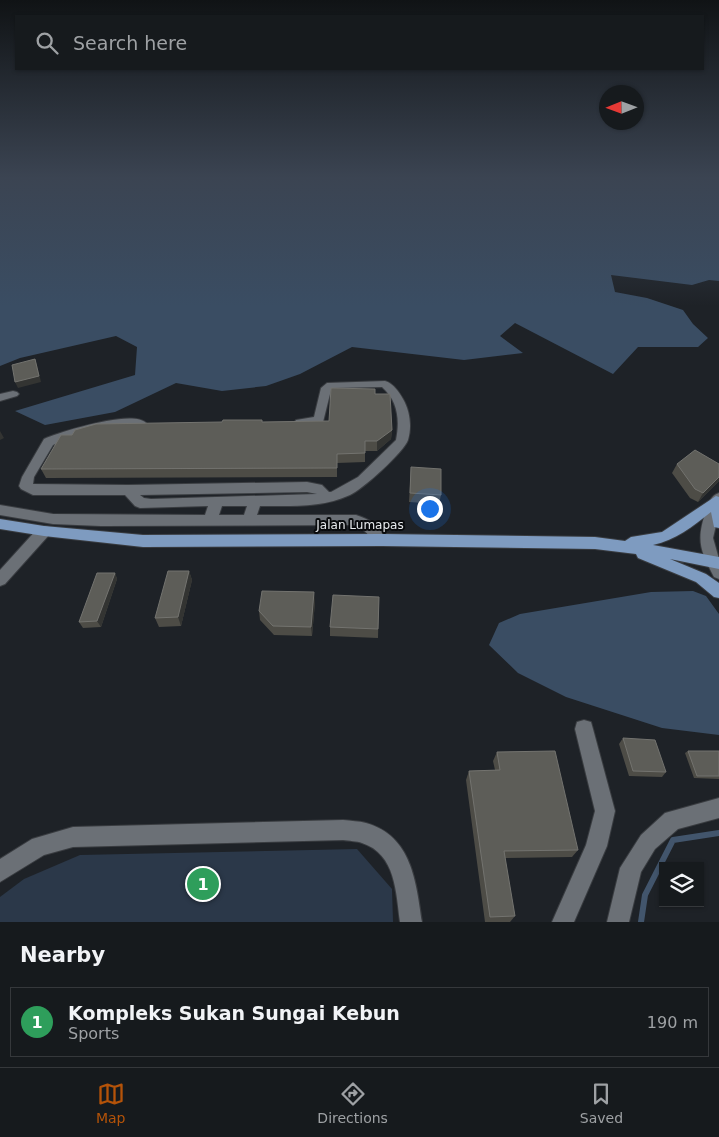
<!DOCTYPE html>
<style>
:root{--surface:#161a1d;--page:#23272a;--text:#f1f3f6;--muted:#9ea1a4;--line:#35383b;--accent:#b45309}
body{margin:0;font-family:"DejaVu Sans",sans-serif;background:var(--page);color:var(--text)}
.controls{position:absolute;right:15px;bottom:15px;display:grid;overflow:hidden;border-radius:0px;box-shadow:0 1px 4px #0004}
.controls button{width:45px;height:45px;display:grid;place-items:center;padding:0;border:0;border-bottom:1px solid var(--line);background:var(--surface);color:var(--text);font:25px sans-serif}
.compass{position:absolute;left:599px;top:85px;width:45px;height:45px;border-radius:50%;background:var(--surface);box-shadow:0 1px 4px #0004;rotate:269deg}
.you{position:absolute;left:429px;top:508px;width:18px;height:18px;margin:-12px;border:4px solid #fff;border-radius:50%;background:#1a73e8;box-shadow:0 0 0 8px #1a73e833}
.badge{display:grid;place-items:center;width:32px;height:32px;border-radius:50%;background:var(--accent);color:#fff;font-size:16px;font-weight:700}
.pin{position:absolute;translate:-50% -50%;border:2px solid #fff;box-shadow:0 1px 5px #0006}
.list{margin:0;padding:0;list-style:none}
h2{display:flex;justify-content:space-between;align-items:center;height:65px;margin:0;padding:0 20px;font-size:21px}
h2 small{font-size:16px;font-weight:400;color:var(--muted)}
.list li{display:grid;grid-template-columns:32px 1fr auto;gap:15px;align-items:center;box-sizing:border-box;height:70px;margin:0 10px 10px;padding:0 10px;border:1px solid var(--line);border-radius:0px}
.list b{display:block;font-size:19px;white-space:nowrap}
.list p{margin:0;font-size:16px;white-space:nowrap;color:var(--muted)}
.list em{font-size:16px;font-style:normal;color:var(--muted)}
.icon{flex:none;width:28px;height:28px;fill:none;stroke:currentColor;stroke-width:2;stroke-linecap:round;stroke-linejoin:round}
.map{position:relative;flex:none;width:719px;height:922px;overflow:hidden}
.search{position:absolute;background:var(--surface);box-shadow:0 1px 4px #0004;left:15px;right:15px;top:15px;height:55px;display:flex;align-items:center;gap:12px;box-sizing:border-box;padding:0 18px;border-radius:0px;color:var(--muted);font-size:19px}
.sheet{height:145px;background:var(--surface)}
nav{display:flex;justify-content:space-around;align-items:center;box-sizing:border-box;height:70px;border-top:1px solid var(--line);background:var(--surface);font-size:14px;color:var(--muted)}
nav a{display:grid;justify-items:center;gap:2px}
nav .on{color:var(--accent)}
.map>svg:first-child{display:block}
.green{fill:#2b3849}
.forest{fill:#3a4d63}
.lines{fill:none;stroke-linecap:round;stroke-linejoin:round}
.stream{stroke:#42556c;stroke-width:6}
.minor-casing{stroke:#393c40;stroke-width:2}
.major-casing{stroke:#393c40;stroke-width:2}
.minor{fill:#6b7076;fill-rule:evenodd}
.major{fill:#7e9bc0;fill-rule:evenodd}
.wall{fill:#4d4c46}
.shaded-wall{fill:#333432}
.building{fill:#5d5d58;stroke:#73736f}
.labels{text-anchor:middle;stroke-width:4;stroke-linejoin:round;paint-order:stroke}
.street-label{font-size:12px;fill:#e8ebee;stroke:#090b0d}
</style>
<div class="map">
<svg width="719" height="922" viewBox="0 0 719 922">
<rect width="100%" height="100%" fill="#1e2227"/>
<path class="green" d="M 357,849 L 392,889 L 393,922 L 0,922 L 0,897 L 24,879 L 80,855 Z"/>
<path class="forest" d="M 0,177 L 719,177 L 719,281 L 709,280 L 692,285 L 611,275 L 615,292 L 647,298 L 683,310 L 693,324 L 708,338 L 698,347 L 638,347 L 613,374 L 515,323 L 500,336 L 523,353 L 464,360 L 352,347 L 300,374 L 266,386 L 222,391 L 176,383 L 115,412 L 45,425 L 15,411 L 135,375 L 137,347 L 116,336 L 20,358 L 0,366 Z
M 693,591 L 706,596 L 719,614 L 719,735 L 662,728 L 566,697 L 518,673 L 489,645 L 499,623 L 520,614 L 651,592 Z"/>
<g class="lines">
<path class="stream" d="M 641,922 L 645,895 L 673,840 L 719,833"/>
<defs>
<path id="minor" d="M 385,381 C 393,383 399,392 403,399 C 410,411 412,427 408,440 C 404,452 363,489 350,495 C 322,508 290,506 260,506 L 257,515 L 356,515 C 369,519 382,527 389,540 L 387,544 C 373,548 368,529 356,525 L 101,526 L 53,524 L 0,515 L 0,505 L 53,514 L 205,515 L 208,506 L 140,508 L 135,506 L 125,495 L 33,495 L 21,489 L 19,486 L 22,477 L 44,439 C 60,432 133,409 146,423 C 140,429 127,427 119,428 C 96,429 74,435 53,445 L 34,477 L 33,484 L 128,485 L 307,482 L 322,485 L 329,492 L 331,492 L 358,477 L 396,440 C 400,420 398,401 382,387 L 333,388 L 331,390 L 323,422 C 315,427 302,430 294,423 L 296,420 L 314,417 L 321,388 L 327,383 ZM 307,492 L 317,494 L 151,499 L 144,498 L 140,495 ZM 222,506 L 247,506 L 244,515 L 219,515 Z
M 13,391 L 17,392 L 19,394 L 17,396 L 0,401 L 0,394 Z
M 719,493 L 719,512 L 713,538 L 719,559 L 719,579 L 714,577 C 700,550 696,540 706,511 C 709,503 710,496 719,493 Z
M 44,526 L 49,527 L 51,531 L 49,535 L 5,584 L 0,586 L 0,570 L 39,527 Z
M 584,720 L 591,722 L 593,729 L 615,811 L 607,846 L 574,922 L 552,922 L 586,845 L 595,811 L 575,729 L 577,722 Z
M 719,798 L 719,818 L 678,829 L 655,849 L 641,872 L 629,922 L 607,922 L 620,868 L 641,835 L 665,813 Z
M 343,820 C 351,821 359,821 366,823 C 412,836 416,882 422,922 L 400,922 C 396,893 396,854 362,843 C 357,841 349,841 343,840 L 73,847 L 44,855 L 0,882 L 0,859 L 32,839 L 73,827 Z"/>
<path id="major" d="M 716,496 L 719,497 L 719,528 L 714,527 L 711,512 C 692,527 676,540 653,545 L 719,557 L 719,569 L 670,559 L 706,574 L 719,583 L 719,598 L 714,597 L 696,582 L 638,558 L 636,554 L 595,549 L 382,546 L 143,547 L 44,536 L 0,529 L 0,519 L 44,526 L 143,535 L 382,534 L 595,537 L 625,541 L 631,537 L 662,532 Z"/>
</defs>
<use href="#minor" class="minor-casing"/>
<use href="#major" class="major-casing"/>
<use href="#minor" class="minor"/>
<use href="#major" class="major"/>
</g>
<path class="wall" d="M 375,394 L 392,430 L 391,439 L 377,451 L 365,451 L 365,462 L 337,463 L 337,477 L 46,478 L 41,469 L 72,435 L 262,420 L 262,422 L 329,421 Z
M 677,464 L 719,481 L 698,502 L 690,498 L 672,473 Z
M 411,467 L 441,495 L 439,504 L 409,502 Z
M 189,571 L 192,580 L 181,626 L 159,627 L 155,618 Z
M 115,573 L 117,579 L 101,627 L 83,628 L 79,622 Z
M 379,597 L 378,638 L 330,636 L 330,627 Z
M 315,602 L 312,636 L 274,635 L 260,620 L 259,611 Z
M 623,738 L 666,772 L 662,777 L 629,776 L 619,744 Z
M 688,751 L 719,751 L 719,779 L 694,778 L 685,753 Z
M 497,752 L 578,850 L 572,857 L 505,858 L 515,916 L 510,922 L 485,922 L 466,780 L 469,771 L 495,770 L 493,761 Z"/>
<path class="shaded-wall" d="M 35,359 L 37,365 L 41,382 L 18,388 L 15,382 Z
M 392,430 L 391,439 L 377,451 L 377,441 Z
M 0,431 L 4,438 L 0,440 Z
M 719,477 L 719,481 L 698,502 L 703,493 Z
M 189,571 L 192,580 L 181,626 L 178,617 Z
M 115,573 L 117,579 L 101,627 L 97,621 Z
M 314,592 L 315,602 L 312,636 L 311,627 Z"/>
<path class="building" d="M 35,359 L 39,376 L 15,382 L 12,365 Z
M 331,388 L 375,389 L 375,394 L 390,394 L 392,430 L 377,441 L 365,441 L 365,453 L 337,454 L 337,468 L 41,469 L 61,435 L 72,435 L 75,430 L 96,424 L 222,422 L 223,420 L 262,420 L 262,422 L 329,421 Z
M 695,450 L 719,464 L 719,477 L 703,493 L 695,489 L 677,464 Z
M 411,467 L 441,469 L 441,495 L 410,493 Z
M 168,571 L 189,571 L 178,617 L 155,618 Z
M 97,573 L 115,573 L 97,621 L 79,622 Z
M 262,591 L 314,592 L 311,627 L 273,626 L 259,611 Z
M 333,595 L 379,597 L 378,629 L 330,627 Z
M 623,738 L 655,740 L 666,772 L 633,771 Z
M 555,751 L 578,850 L 504,851 L 515,916 L 490,917 L 469,771 L 500,770 L 497,752 Z
M 688,751 L 719,751 L 719,776 L 697,776 Z"/>
<linearGradient id="sky" x2="0" y2="1"><stop stop-color="#101315"/><stop offset="0.58" stop-color="#3b4452"/><stop offset="1" stop-color="#3b4452" stop-opacity="0"/></linearGradient>
<rect width="719" height="306" fill="url(#sky)"/>
<g class="labels">
<g class="street-label">
<text x="360" y="529">Jalan Lumapas</text>
</g>
</g>
</svg>
<div class="controls">
<button><svg class="icon" aria-label="layers" viewBox="0 0 24 24"><path d="M12 4l9 5-9 5-9-5zM3 14l9 5 9-5"/></svg></button>
</div>
<svg class="compass" viewBox="-18 -18 36 36"><path d="M0-13l5 13h-10z" fill="#e53935"/><path d="M0 13l5-13h-10z" fill="#9ea1a4"/></svg>
<div class="you"></div>
<div class="pin badge" style="left:203px;top:884px;background:#2e9e5b">1</div>
<div class="search"><svg class="icon" aria-label="search" viewBox="0 0 24 24"><circle cx="10" cy="10" r="6"/><path d="M15 15l6 6"/></svg>Search here</div>
</div>
<section class="sheet">
<h2>Nearby<small></small></h2>
<ul class="list">
<li><span class="badge" style="background:#2e9e5b">1</span><div><b>Kompleks Sukan Sungai Kebun</b><p>Sports</p></div><em>190 m</em></li>
</ul>
</section>
<nav>
<a class="on"><svg class="icon" aria-label="map" viewBox="0 0 24 24"><path d="M3 6l6-2 6 2 6-2v14l-6 2-6-2-6 2zM9 4v14M15 6v14"/></svg>Map</a>
<a><svg class="icon" aria-label="directions" viewBox="0 0 24 24"><path d="M12 3l9 9-9 9-9-9zM9 14v-3h6M13 9l2 2-2 2"/></svg>Directions</a>
<a><svg class="icon" aria-label="saved" viewBox="0 0 24 24"><path d="M7 4h10v16l-5-4-5 4z"/></svg>Saved</a>
</nav>
